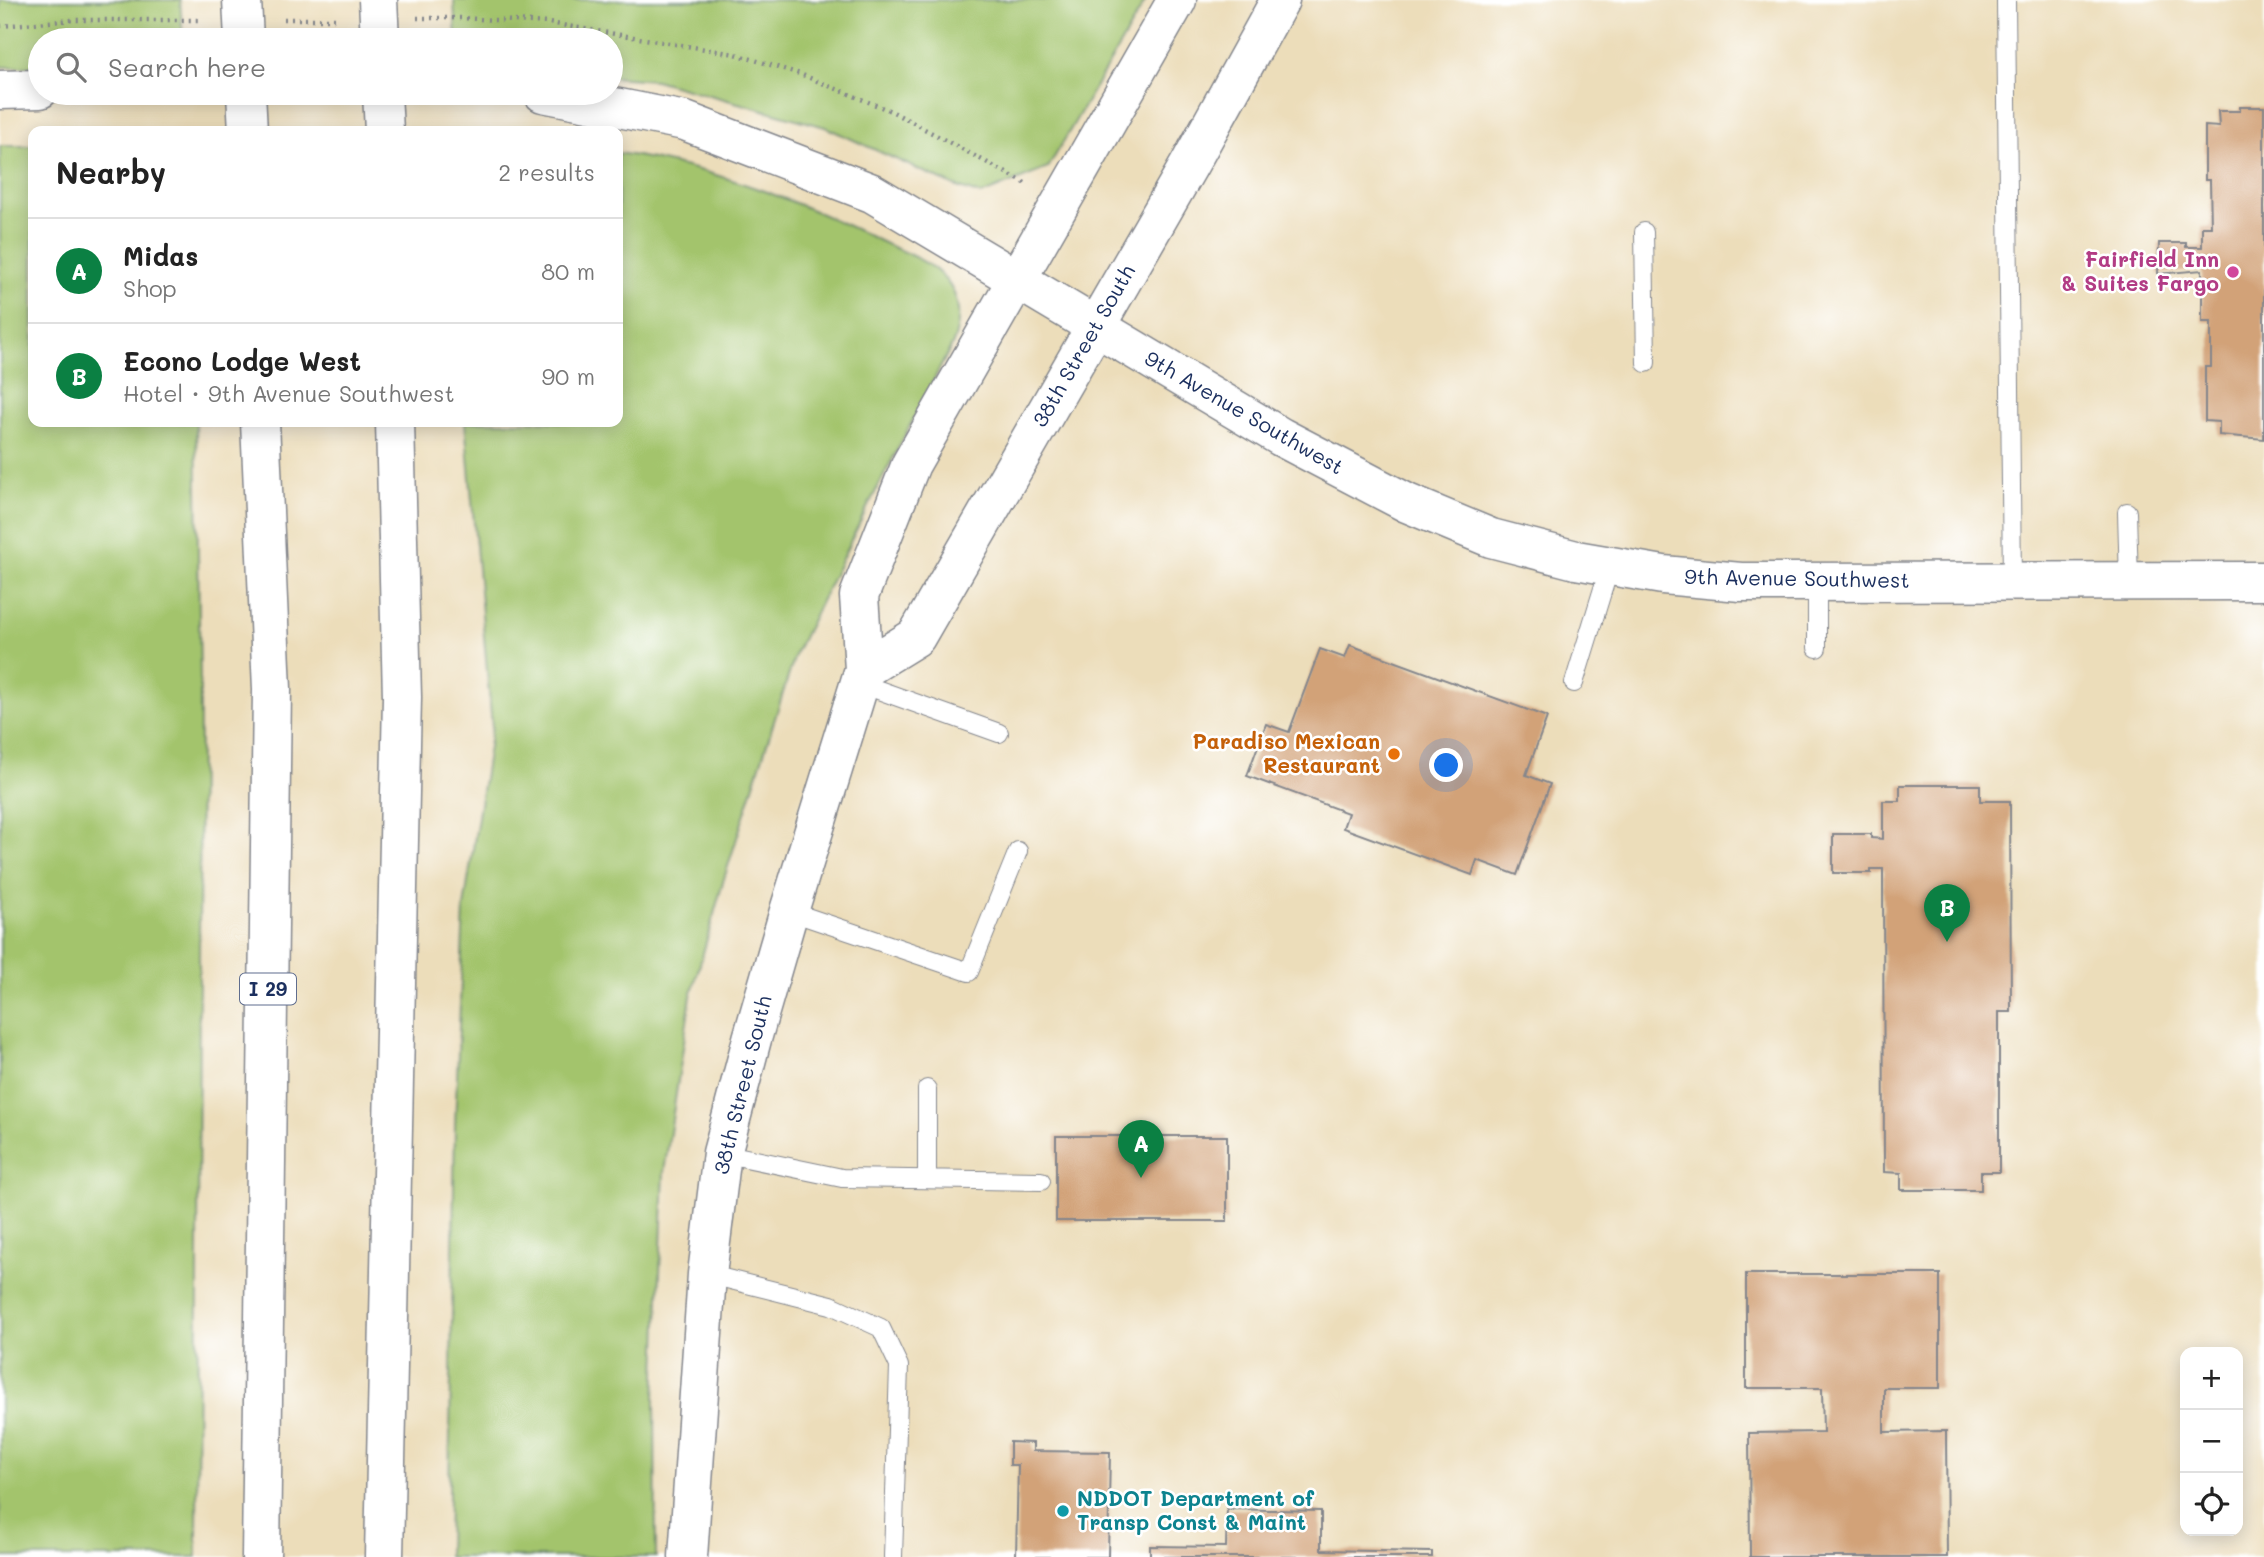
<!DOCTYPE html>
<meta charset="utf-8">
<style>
:root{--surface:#fff;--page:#f6f6f6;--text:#222;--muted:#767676;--line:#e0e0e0;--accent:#0b8043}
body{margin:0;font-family:Mali,sans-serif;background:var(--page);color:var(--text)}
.controls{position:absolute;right:21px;bottom:21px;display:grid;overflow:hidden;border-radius:14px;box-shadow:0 4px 18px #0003}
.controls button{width:63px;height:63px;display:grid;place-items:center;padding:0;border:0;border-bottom:2px solid var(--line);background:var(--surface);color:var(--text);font:35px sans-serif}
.you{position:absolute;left:1447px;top:766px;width:24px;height:24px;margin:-18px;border:5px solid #fff;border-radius:50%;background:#1a73e8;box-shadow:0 0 0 10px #1a73e833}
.badge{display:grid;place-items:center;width:46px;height:46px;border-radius:50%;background:var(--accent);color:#fff;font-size:23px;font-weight:700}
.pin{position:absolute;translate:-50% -58px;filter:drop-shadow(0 2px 4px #0008)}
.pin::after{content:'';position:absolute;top:37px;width:24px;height:21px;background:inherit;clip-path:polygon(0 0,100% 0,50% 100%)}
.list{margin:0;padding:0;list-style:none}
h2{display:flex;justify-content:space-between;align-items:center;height:91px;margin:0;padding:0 28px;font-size:30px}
h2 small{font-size:23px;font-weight:400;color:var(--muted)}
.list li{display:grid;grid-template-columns:46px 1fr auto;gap:21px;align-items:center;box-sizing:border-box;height:105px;padding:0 28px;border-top:2px solid var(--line)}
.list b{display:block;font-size:26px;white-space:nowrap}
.list p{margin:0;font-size:23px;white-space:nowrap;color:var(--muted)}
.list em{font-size:23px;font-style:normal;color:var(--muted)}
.icon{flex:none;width:38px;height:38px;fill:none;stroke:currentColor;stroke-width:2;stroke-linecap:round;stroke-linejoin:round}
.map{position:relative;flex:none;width:2264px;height:1557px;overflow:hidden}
.search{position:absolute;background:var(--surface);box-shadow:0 4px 18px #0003;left:28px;top:28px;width:595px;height:77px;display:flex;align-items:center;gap:18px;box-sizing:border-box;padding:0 24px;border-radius:38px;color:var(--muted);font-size:26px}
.panel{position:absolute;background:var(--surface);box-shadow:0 4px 18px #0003;left:28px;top:126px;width:595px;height:301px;border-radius:14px}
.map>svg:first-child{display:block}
.green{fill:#a3c46c;stroke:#5f7a65;stroke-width:2}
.building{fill:#d2a278}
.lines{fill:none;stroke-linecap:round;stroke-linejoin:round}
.lane-casing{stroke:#84868c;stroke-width:20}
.secondary-casing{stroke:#84868c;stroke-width:41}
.highway-casing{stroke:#84868c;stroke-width:41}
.path{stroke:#84868c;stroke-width:4.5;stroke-dasharray:2 5;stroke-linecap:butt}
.lane{stroke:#fff;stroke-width:18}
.secondary{stroke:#fff;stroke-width:38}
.highway{stroke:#fff;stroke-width:38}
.highway-bridge-casing{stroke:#84868c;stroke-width:41;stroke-linecap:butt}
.highway-bridge{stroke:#fff;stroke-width:38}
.hotel-dot{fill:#d1479c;stroke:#fff;stroke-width:2.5}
.food-dot{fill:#e8710a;stroke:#fff;stroke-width:2.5}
.culture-dot{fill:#0f9aa8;stroke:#fff;stroke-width:2.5}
.labels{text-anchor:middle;stroke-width:5;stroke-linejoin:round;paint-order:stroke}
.shield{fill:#fff;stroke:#5f6d8e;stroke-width:2}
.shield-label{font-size:19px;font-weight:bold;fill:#1b2f5e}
.hotel-label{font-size:21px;font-weight:bold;fill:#b23c85;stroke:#fff;text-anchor:end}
.street-label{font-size:21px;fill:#1b2f5e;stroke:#fff}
.food-label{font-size:21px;font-weight:bold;fill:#c56008;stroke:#fff;text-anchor:end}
.culture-label{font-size:21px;font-weight:bold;fill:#0d838f;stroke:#fff;text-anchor:start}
</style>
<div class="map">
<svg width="2264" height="1557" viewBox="0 0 2264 1557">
<rect width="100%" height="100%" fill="#fff"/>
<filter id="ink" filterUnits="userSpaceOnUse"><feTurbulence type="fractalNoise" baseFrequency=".0143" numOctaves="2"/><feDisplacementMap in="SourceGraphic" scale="14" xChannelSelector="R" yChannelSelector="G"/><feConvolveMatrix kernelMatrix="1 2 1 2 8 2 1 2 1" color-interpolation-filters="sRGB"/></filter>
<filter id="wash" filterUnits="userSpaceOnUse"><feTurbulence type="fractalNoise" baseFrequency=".00686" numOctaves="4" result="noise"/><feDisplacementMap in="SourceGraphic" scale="28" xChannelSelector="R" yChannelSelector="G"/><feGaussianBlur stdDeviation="1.57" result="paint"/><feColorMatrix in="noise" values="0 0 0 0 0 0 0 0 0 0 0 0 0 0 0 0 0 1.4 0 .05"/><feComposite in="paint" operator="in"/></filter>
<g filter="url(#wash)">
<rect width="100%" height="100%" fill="#ecddba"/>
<path class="green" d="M 0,0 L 180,0 L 183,40 L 40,40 L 40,67 L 0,67 Z
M 454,0 L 1146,0 L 1048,168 L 981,195 L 957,187 L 825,127 L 655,80 L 611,77 L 611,40 L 456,40 Z
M 0,146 L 33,146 L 33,422 L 196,422 L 200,680 L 197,1557 L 0,1557 Z
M 618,153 C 712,167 799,201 884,243 C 903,252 929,261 943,277 C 961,296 961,319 954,341 L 866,510 L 796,652 L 723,882 L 691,996 L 664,1172 L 655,1400 L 656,1557 L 448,1557 L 455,1125 L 464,907 L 492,727 L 465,422 L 618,422 Z"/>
<g id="blocks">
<path class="building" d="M 2240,107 L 2264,107 L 2264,439 L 2219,435 L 2219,422 L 2205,421 L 2205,367 L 2211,367 L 2211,322 L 2202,322 L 2202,270 L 2158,274 L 2159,243 L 2186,243 L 2186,247 L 2202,247 L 2202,227 L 2211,227 L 2210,180 L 2205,180 L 2205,126 L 2219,127 L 2218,111 L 2240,111 Z
M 1350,645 L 1547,717 L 1526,775 L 1550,784 L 1517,875 L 1477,860 L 1472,875 L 1343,828 L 1348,813 L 1247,776 L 1266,724 L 1289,732 L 1320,649 L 1345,658 Z
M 1900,785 L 1980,785 L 1980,801 L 2010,801 L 2011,1012 L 1999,1012 L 1999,1172 L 1981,1172 L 1981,1190 L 1901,1190 L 1901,1173 L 1884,1172 L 1883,869 L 1871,869 L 1871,873 L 1833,873 L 1833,834 L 1871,834 L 1871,838 L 1883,839 L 1883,801 L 1900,801 Z
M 1056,1136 L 1227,1136 L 1227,1221 L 1056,1221 Z
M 1746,1274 L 1940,1274 L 1940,1388 L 1884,1388 L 1884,1432 L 1946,1431 L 1947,1557 L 1750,1557 L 1749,1433 L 1823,1432 L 1822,1388 L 1746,1388 Z
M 1010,1442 L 1033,1443 L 1033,1451 L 1110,1452 L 1108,1557 L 1016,1557 L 1018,1465 L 1010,1465 Z
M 1227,1509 L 1321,1511 L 1321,1550 L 1432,1552 L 1432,1557 L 1150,1557 L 1150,1546 L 1226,1547 Z"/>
</g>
</g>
<g filter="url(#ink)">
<use href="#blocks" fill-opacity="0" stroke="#84868c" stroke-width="2"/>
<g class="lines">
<defs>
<path id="lane" d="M 2006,0 L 2012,583
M 1644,232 L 1646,363
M 2127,512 L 2129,582
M 1817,582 L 1817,648
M 859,683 L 999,733
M 1574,683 L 1610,566
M 789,911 L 969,972 L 1018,851
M 927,1089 L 927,1179
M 722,1153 L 842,1178 L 1041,1181
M 707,1274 L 831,1305 L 881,1328 L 899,1366 L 893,1557"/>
<path id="secondary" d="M 0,90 L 40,89
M 543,93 L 685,121 L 872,193 L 1281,437 L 1407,503 L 1491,538 L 1576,560 L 1663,575 L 1741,582 L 2264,581
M 864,669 L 916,637 L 1189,165 L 1280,0
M 688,1557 L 707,1274 L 722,1153 L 752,1039 L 789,911 L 864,669 L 859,596 L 911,464 L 1177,0"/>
<path id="highway" d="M 246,93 L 248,131
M 382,93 L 384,131
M 260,422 L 272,689 L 261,1557
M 384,1557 L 402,697 L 395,422"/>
</defs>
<use href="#lane" class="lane-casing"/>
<use href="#secondary" class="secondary-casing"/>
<use href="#highway" class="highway-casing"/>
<path class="path" d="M 417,18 L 460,18 L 549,23 L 735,54 L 800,74 L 893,112 L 1025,183
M 284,19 L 338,19
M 0,26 L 73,20 L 202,20"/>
<use href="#lane" class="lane"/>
<use href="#secondary" class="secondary"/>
<use href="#highway" class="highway"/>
<defs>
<path id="highway-bridge" d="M 242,0 L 244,40
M 378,0 L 380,40"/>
</defs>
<use href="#highway-bridge" class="highway-bridge-casing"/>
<use href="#highway-bridge" class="highway-bridge"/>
</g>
</g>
<circle class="hotel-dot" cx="2233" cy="272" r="7"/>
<circle class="food-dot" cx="1394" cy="754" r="7"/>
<circle class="culture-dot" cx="1063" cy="1511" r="7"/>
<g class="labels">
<rect class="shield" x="240" y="973.5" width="56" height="31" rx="5"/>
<g class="shield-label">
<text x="268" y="996">I 29</text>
</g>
<g class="hotel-label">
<text x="2219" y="267">Fairfield Inn<tspan x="2219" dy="24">&amp; Suites Fargo</tspan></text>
</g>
<g class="street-label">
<text transform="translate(1084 346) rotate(-60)" y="7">38th Street South</text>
<text transform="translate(1244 413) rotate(30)" y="7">9th Avenue Southwest</text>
<text transform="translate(1797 579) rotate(1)" y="7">9th Avenue Southwest</text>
<text transform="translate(743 1085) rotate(-76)" y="7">38th Street South</text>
</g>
<g class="food-label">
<text x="1380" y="749">Paradiso Mexican<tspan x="1380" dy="24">Restaurant</tspan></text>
</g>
<g class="culture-label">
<text x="1077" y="1506">NDDOT Department of<tspan x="1077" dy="24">Transp Const &amp; Maint</tspan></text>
</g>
</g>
</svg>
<div class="controls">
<button>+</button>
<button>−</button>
<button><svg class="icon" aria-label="locate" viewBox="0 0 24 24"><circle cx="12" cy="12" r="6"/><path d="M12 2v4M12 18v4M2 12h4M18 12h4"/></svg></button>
</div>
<div class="you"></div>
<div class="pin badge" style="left:1141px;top:1178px">A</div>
<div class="pin badge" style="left:1947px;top:942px">B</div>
<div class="search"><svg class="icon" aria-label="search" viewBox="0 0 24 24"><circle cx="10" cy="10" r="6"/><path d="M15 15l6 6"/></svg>Search here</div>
<section class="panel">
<h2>Nearby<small>2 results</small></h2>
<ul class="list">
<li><span class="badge">A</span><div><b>Midas</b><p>Shop</p></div><em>80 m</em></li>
<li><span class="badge">B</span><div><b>Econo Lodge West</b><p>Hotel · 9th Avenue Southwest</p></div><em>90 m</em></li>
</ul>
</section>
</div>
